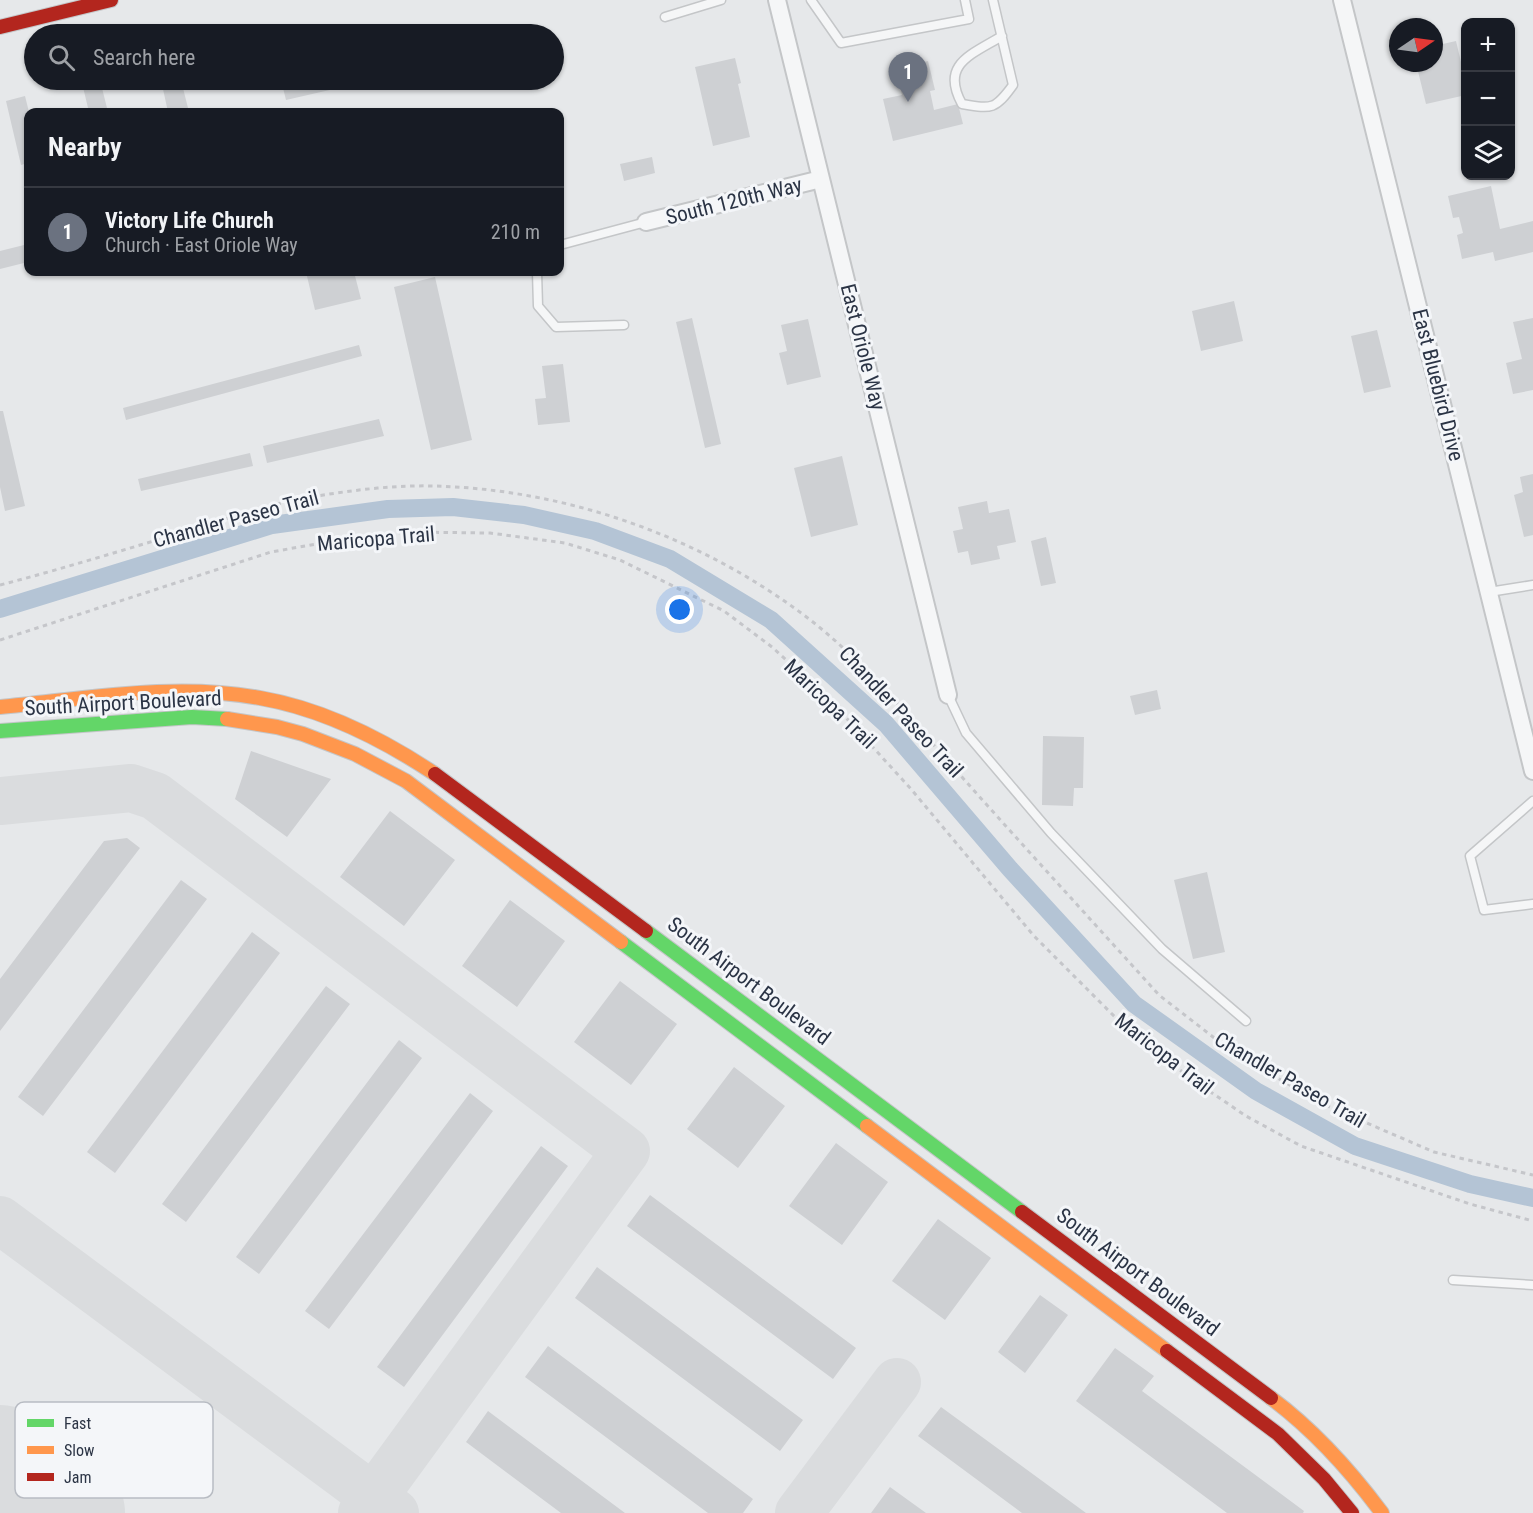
<!DOCTYPE html>
<meta charset="utf-8">
<style>
:root{--surface:#171b24;--page:#20242c;--text:#f1f3f6;--muted:#9ea1a6;--line:#363941;--accent:#2563eb}
body{margin:0;font-family:"Roboto Condensed",sans-serif;background:var(--page);color:var(--text)}
.controls{position:absolute;right:18px;top:18px;display:grid;overflow:hidden;border-radius:12px;box-shadow:0 2px 4px #0004}
.controls button{width:54px;height:54px;display:grid;place-items:center;padding:0;border:0;border-bottom:2px solid var(--line);background:var(--surface);color:var(--text);font:30px sans-serif}
.compass{position:absolute;left:1389px;top:18px;width:54px;height:54px;border-radius:50%;background:var(--surface);box-shadow:0 2px 4px #0004;rotate:77deg}
.you{position:absolute;left:680px;top:610px;width:21px;height:21px;margin:-15px;border:4px solid #fff;border-radius:50%;background:#1a73e8;box-shadow:0 0 0 9px #1a73e833}
.badge{display:grid;place-items:center;width:39px;height:39px;border-radius:50%;background:var(--accent);color:#fff;font-size:20px;font-weight:700}
.pin{position:absolute;translate:-50% -50px;filter:drop-shadow(0 2px 3px #0008)}
.pin::after{content:'';position:absolute;top:32px;width:21px;height:18px;background:inherit;clip-path:polygon(0 0,100% 0,50% 100%)}
.list{margin:0;padding:0;list-style:none}
h2{display:flex;justify-content:space-between;align-items:center;height:78px;margin:0;padding:0 24px;font-size:26px}
h2 small{font-size:20px;font-weight:400;color:var(--muted)}
.list li{display:grid;grid-template-columns:39px 1fr auto;gap:18px;align-items:center;box-sizing:border-box;height:90px;padding:0 24px;border-top:2px solid var(--line)}
.list b{display:block;font-size:22px;white-space:nowrap}
.list p{margin:0;font-size:20px;white-space:nowrap;color:var(--muted)}
.list em{font-size:20px;font-style:normal;color:var(--muted)}
.icon{flex:none;width:33px;height:33px;fill:none;stroke:currentColor;stroke-width:2;stroke-linecap:round;stroke-linejoin:round}
.map{position:relative;flex:none;width:1533px;height:1513px;overflow:hidden}
.search{position:absolute;background:var(--surface);box-shadow:0 2px 4px #0004;left:24px;top:24px;width:540px;height:66px;display:flex;align-items:center;gap:15px;box-sizing:border-box;padding:0 21px;border-radius:33px;color:var(--muted);font-size:22px}
.panel{position:absolute;background:var(--surface);box-shadow:0 2px 4px #0004;left:24px;top:108px;width:540px;height:168px;border-radius:12px}
.map>svg:first-child{display:block}
.lines{fill:none;stroke-linecap:round;stroke-linejoin:round}
.canal{stroke:#b4c4d5;stroke-width:18}
.taxiway{stroke:#dadcde;stroke-width:48}
.runway{stroke:#dadcde;stroke-width:118}
.building{fill:#ced0d3}
.lane-casing{stroke:#c4c6c8;stroke-width:11}
.street-casing{stroke:#c4c6c8;stroke-width:20}
.fast-casing{stroke:#c4c6c8;stroke-width:16}
.slow-casing{stroke:#c4c6c8;stroke-width:16}
.jam-casing{stroke:#c4c6c8;stroke-width:16}
.path{stroke:#c5c6ca;stroke-width:3;stroke-dasharray:4.5 4.5;stroke-linecap:butt}
.lane{stroke:#f5f6f7;stroke-width:8}
.street{stroke:#f5f6f7;stroke-width:16}
.fast{stroke:#63d668;stroke-width:14}
.slow{stroke:#ff974d;stroke-width:14}
.jam{stroke:#b3261e;stroke-width:14}
.labels{text-anchor:middle;stroke-width:6;stroke-linejoin:round;paint-order:stroke}
.street-label{font-size:21px;fill:#2b3445;stroke:#f4f6f9}
.key{fill:#f4f6f9;stroke:#b8bcc3;stroke-width:1.5}
.key-label{font-size:16px;fill:#2b3445}
</style>
<div class="map">
<svg width="1533" height="1513" viewBox="0 0 1533 1513">
<rect width="100%" height="100%" fill="#e6e8ea"/>
<g class="lines">
<path class="canal" d="M 0,609 L 272,525 L 388,509 L 453,507 L 524,515 L 595,531 L 670,559 L 771,620 L 886,724 L 1010,869 L 1134,1004 L 1256,1091 L 1355,1146 L 1470,1184 L 1533,1198"/>
<path class="taxiway" d="M 0,801 L 131,788 L 155,796 L 626,1151 L 362,1513
M 0,1220 L 395,1513
M 799,1513 L 897,1382"/>
<path class="runway" d="M 0,1464 L 66,1513"/>
</g>
<path class="building" d="M 1456,41 L 1466,83 L 1466,95 L 1426,104 L 1416,63 L 1434,63 L 1434,46 Z
M 735,58 L 741,83 L 738,84 L 750,137 L 713,146 L 695,67 Z
M 928,61 L 935,90 L 930,91 L 934,110 L 958,104 L 963,124 L 893,141 L 883,99 L 902,95 L 896,69 Z
M 100,80 L 108,112 L 89,112 L 82,83 Z
M 161,80 L 181,80 L 189,112 L 168,112 Z
M 281,80 L 332,80 L 334,89 L 286,100 Z
M 25,96 L 29,112 L 28,163 L 21,165 L 6,101 Z
M 652,157 L 655,173 L 624,181 L 620,164 Z
M 1491,186 L 1500,229 L 1533,221 L 1533,252 L 1495,261 L 1493,252 L 1462,259 L 1457,235 L 1463,233 L 1459,217 L 1453,218 L 1448,196 Z
M 28,244 L 28,262 L 0,269 L 0,251 Z
M 306,272 L 354,272 L 361,299 L 315,310 Z
M 435,277 L 472,440 L 431,450 L 394,287 Z
M 1234,301 L 1243,341 L 1201,351 L 1192,311 Z
M 692,318 L 721,444 L 705,448 L 676,322 Z
M 1533,318 L 1533,390 L 1513,394 L 1506,363 L 1522,359 L 1513,322 Z
M 808,319 L 821,377 L 787,385 L 779,353 L 787,351 L 781,325 Z
M 1377,330 L 1391,387 L 1364,393 L 1351,336 Z
M 359,345 L 362,356 L 126,420 L 123,408 Z
M 563,364 L 570,422 L 538,425 L 535,399 L 546,398 L 542,366 Z
M 0,411 L 3,411 L 25,506 L 5,511 L 0,487 Z
M 379,419 L 384,436 L 267,463 L 263,446 Z
M 250,453 L 253,466 L 141,491 L 138,479 Z
M 842,456 L 858,525 L 811,537 L 794,468 Z
M 1533,474 L 1533,535 L 1524,537 L 1514,495 L 1523,492 L 1520,477 Z
M 987,501 L 989,513 L 1009,509 L 1016,542 L 997,546 L 1000,559 L 971,565 L 968,551 L 958,553 L 953,531 L 963,529 L 958,507 Z
M 1046,537 L 1056,583 L 1041,586 L 1031,541 Z
M 1157,690 L 1161,709 L 1135,715 L 1130,696 Z
M 1043,736 L 1084,737 L 1083,788 L 1074,788 L 1073,806 L 1042,805 Z
M 251,751 L 331,779 L 287,837 L 235,799 Z
M 390,811 L 455,860 L 404,926 L 340,877 Z
M 127,838 L 140,848 L 0,1031 L 0,979 L 104,841 Z
M 1207,872 L 1225,952 L 1193,959 L 1174,880 Z
M 181,880 L 207,899 L 43,1116 L 18,1097 Z
M 510,900 L 565,941 L 517,1007 L 462,966 Z
M 252,932 L 280,953 L 115,1173 L 87,1152 Z
M 620,981 L 677,1024 L 631,1085 L 574,1042 Z
M 326,986 L 350,1004 L 186,1222 L 162,1204 Z
M 399,1040 L 422,1058 L 259,1274 L 236,1257 Z
M 734,1067 L 785,1106 L 738,1168 L 687,1129 Z
M 470,1093 L 493,1111 L 329,1329 L 305,1311 Z
M 836,1143 L 888,1182 L 842,1245 L 789,1206 Z
M 541,1146 L 568,1166 L 404,1387 L 377,1367 Z
M 650,1195 L 856,1348 L 833,1379 L 627,1226 Z
M 938,1219 L 991,1258 L 945,1320 L 892,1281 Z
M 597,1267 L 803,1420 L 780,1451 L 575,1298 Z
M 1040,1295 L 1068,1315 L 1025,1373 L 998,1352 Z
M 548,1346 L 753,1499 L 743,1513 L 708,1513 L 525,1377 Z
M 1115,1348 L 1154,1376 L 1142,1391 L 1304,1511 L 1303,1513 L 1227,1513 L 1076,1401 Z
M 941,1407 L 1086,1513 L 1022,1513 L 918,1436 Z
M 488,1411 L 625,1513 L 561,1513 L 466,1442 Z
M 890,1487 L 926,1513 L 871,1513 Z"/>
<g class="lines">
<defs>
<path id="lane" d="M 811,0 L 841,43 L 969,19 L 965,0
M 993,0 L 1013,85 C 995,110 992,109 962,104 C 940,64 971,55 1002,36
M 665,17 L 721,0
M 560,245 L 646,222
M 537,272 L 538,306 L 556,327 L 624,325
M 1489,592 L 1533,585
M 948,695 L 966,733 L 1051,833 L 1162,949 L 1246,1021
M 1533,801 L 1470,856 L 1484,910 L 1533,904
M 1453,1280 L 1533,1285"/>
<path id="street" d="M 777,0 L 948,695
M 1342,0 L 1533,771
M 646,222 L 821,179"/>
<path id="fast" d="M 0,731 L 192,717 L 227,719
M 646,931 L 1022,1212
M 621,942 L 867,1126"/>
<path id="slow" d="M 0,707 C 85,699 175,682 260,698 C 323,709 381,738 435,774
M 227,719 L 277,727 L 303,734 L 355,754 L 406,781 L 621,942
M 867,1126 L 1167,1351
M 1271,1398 C 1314,1430 1350,1470 1382,1513"/>
<path id="jam" d="M 0,27 L 111,0
M 435,774 L 646,931
M 1022,1212 L 1271,1398
M 1167,1351 L 1278,1434 L 1324,1479 L 1352,1513"/>
</defs>
<use href="#lane" class="lane-casing"/>
<use href="#street" class="street-casing"/>
<use href="#fast" class="fast-casing"/>
<use href="#slow" class="slow-casing"/>
<use href="#jam" class="jam-casing"/>
<path class="path" d="M 0,585 C 62,569 123,550 184,532 C 228,518 272,503 317,496 C 354,490 395,485 433,486 C 562,489 693,534 797,610 C 861,656 909,718 961,776 C 1026,849 1093,922 1159,995 L 1235,1054 L 1325,1105 L 1434,1152 L 1533,1175
M 0,640 L 271,552 L 339,540 L 406,532 L 490,533 L 565,543 L 620,560 L 724,611 L 772,647 L 828,698 L 911,789 L 1034,936 L 1131,1033 L 1193,1080 L 1246,1116 L 1301,1146 L 1470,1204 L 1533,1221"/>
<use href="#lane" class="lane"/>
<use href="#street" class="street"/>
<use href="#fast" class="fast"/>
<use href="#slow" class="slow"/>
<use href="#jam" class="jam"/>
</g>
<g class="labels">
<g class="street-label">
<text transform="translate(734 201) rotate(-14)" y="7">South 120th Way</text>
<text transform="translate(863 347) rotate(76)" y="7">East Oriole Way</text>
<text transform="translate(1438 385) rotate(76)" y="7">East Bluebird Drive</text>
<text transform="translate(236 519) rotate(-15)" y="7">Chandler Paseo Trail</text>
<text transform="translate(376 539) rotate(-5)" y="7">Maricopa Trail</text>
<text transform="translate(123 703) rotate(-3)" y="7">South Airport Boulevard</text>
<text transform="translate(830 704) rotate(44)" y="7">Maricopa Trail</text>
<text transform="translate(901 712) rotate(47)" y="7">Chandler Paseo Trail</text>
<text transform="translate(749 981) rotate(37)" y="7">South Airport Boulevard</text>
<text transform="translate(1164 1054) rotate(38)" y="7">Maricopa Trail</text>
<text transform="translate(1290 1080) rotate(30)" y="7">Chandler Paseo Trail</text>
<text transform="translate(1138 1272) rotate(37)" y="7">South Airport Boulevard</text>
</g>
</g>
<rect x="15" y="1402" width="198" height="96" rx="9" class="key"/>
<rect x="27" y="1419" width="27" height="8" fill="#63d668"/>
<rect x="27" y="1446" width="27" height="8" fill="#ff974d"/>
<rect x="27" y="1473" width="27" height="8" fill="#b3261e"/>
<g class="key-label">
<text x="64" y="1429">Fast</text>
<text x="64" y="1456">Slow</text>
<text x="64" y="1483">Jam</text>
</g>
</svg>
<div class="controls">
<button>+</button>
<button>−</button>
<button><svg class="icon" aria-label="layers" viewBox="0 0 24 24"><path d="M12 4l9 5-9 5-9-5zM3 14l9 5 9-5"/></svg></button>
</div>
<svg class="compass" viewBox="-18 -18 36 36"><path d="M0-13l5 13h-10z" fill="#e53935"/><path d="M0 13l5-13h-10z" fill="#9ea1a6"/></svg>
<div class="you"></div>
<div class="pin badge" style="left:908px;top:102px;background:#6b7280">1</div>
<div class="search"><svg class="icon" aria-label="search" viewBox="0 0 24 24"><circle cx="10" cy="10" r="6"/><path d="M15 15l6 6"/></svg>Search here</div>
<section class="panel">
<h2>Nearby<small></small></h2>
<ul class="list">
<li><span class="badge" style="background:#6b7280">1</span><div><b>Victory Life Church</b><p>Church · East Oriole Way</p></div><em>210 m</em></li>
</ul>
</section>
</div>
